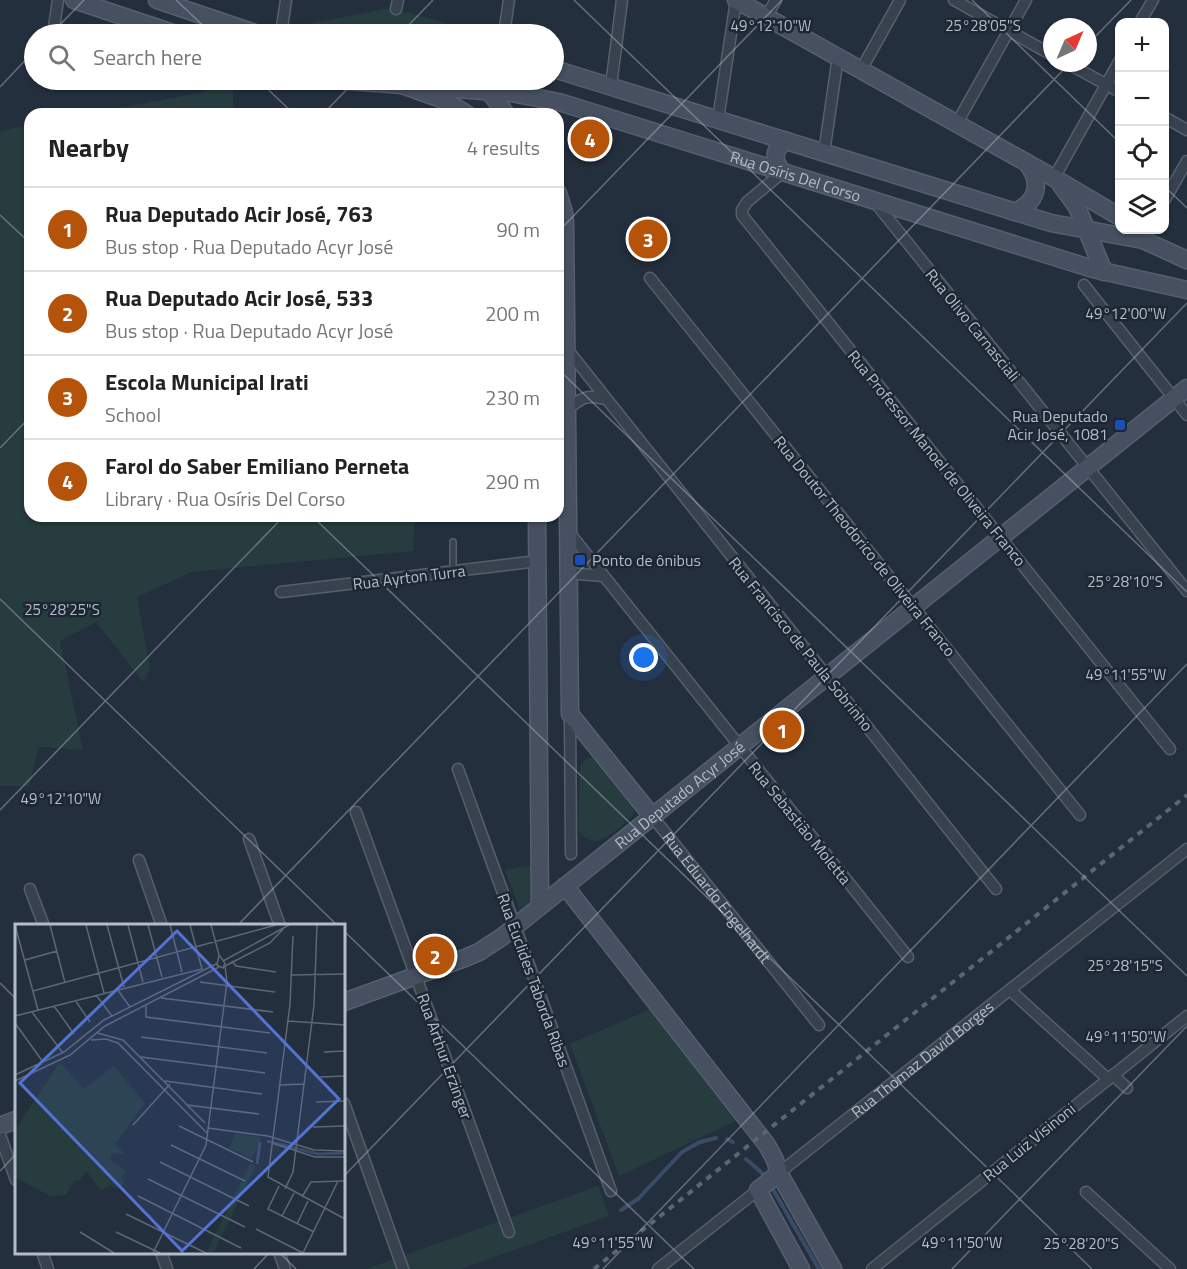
<!DOCTYPE html>
<meta charset="utf-8">
<style>
:root{--surface:#fff;--page:#f2f2f2;--text:#222;--muted:#767676;--line:#e0e0e0;--accent:#b45309}
body{margin:0;font-family:"Titillium Web",sans-serif;background:var(--page);color:var(--text)}
.controls{position:absolute;right:18px;top:18px;display:grid;overflow:hidden;border-radius:12px;box-shadow:0 2px 4px #0004}
.controls button{width:54px;height:54px;display:grid;place-items:center;padding:0;border:0;border-bottom:2px solid var(--line);background:var(--surface);color:var(--text);font:30px sans-serif}
.compass{position:absolute;left:1043px;top:18px;width:54px;height:54px;border-radius:50%;background:var(--surface);box-shadow:0 2px 4px #0004;rotate:44deg}
.you{position:absolute;left:644px;top:658px;width:21px;height:21px;margin:-15px;border:4px solid #fff;border-radius:50%;background:#1a73e8;box-shadow:0 0 0 9px #1a73e833}
.badge{display:grid;place-items:center;width:39px;height:39px;border-radius:50%;background:var(--accent);color:#fff;font-size:20px;font-weight:700}
.pin{position:absolute;translate:-50% -50%;border:3px solid #fff;box-shadow:0 2px 6px #0006}
.list{margin:0;padding:0;list-style:none}
h2{display:flex;justify-content:space-between;align-items:center;height:78px;margin:0;padding:0 24px;font-size:26px}
h2 small{font-size:20px;font-weight:400;color:var(--muted)}
.list li{display:grid;grid-template-columns:39px 1fr auto;gap:18px;align-items:center;box-sizing:border-box;height:84px;padding:0 24px;border-top:2px solid var(--line)}
.list b{display:block;font-size:22px;white-space:nowrap}
.list p{margin:0;font-size:20px;white-space:nowrap;color:var(--muted)}
.list em{font-size:20px;font-style:normal;color:var(--muted)}
.icon{flex:none;width:33px;height:33px;fill:none;stroke:currentColor;stroke-width:2;stroke-linecap:round;stroke-linejoin:round}
.map{position:relative;flex:none;width:1187px;height:1269px;overflow:hidden}
.search{position:absolute;background:var(--surface);box-shadow:0 2px 4px #0004;left:24px;top:24px;width:540px;height:66px;display:flex;align-items:center;gap:15px;box-sizing:border-box;padding:0 21px;border-radius:33px;color:var(--muted);font-size:22px}
.panel{position:absolute;background:var(--surface);box-shadow:0 2px 4px #0004;left:24px;top:108px;width:540px;height:414px;border-radius:18px}
.map>svg:first-child{display:block}
.green{fill:#263c3f}
.lines{fill:none;stroke-linecap:round;stroke-linejoin:round}
.stream{stroke:#394c67;stroke-width:4}
.lane-casing{stroke:#565f6c;stroke-width:8}
.street-casing{stroke:#565f6c;stroke-width:13}
.secondary-casing{stroke:#565f6c;stroke-width:19}
.lane{stroke:#38414e;stroke-width:5}
.street{stroke:#38414e;stroke-width:10}
.secondary{stroke:#465061;stroke-width:16}
.rail{stroke:#5a6575;stroke-width:4;stroke-dasharray:6 6;stroke-linecap:butt}
.ticks{fill:none;stroke:#b4bcc9;stroke-width:1.5;stroke-opacity:0.45}
.transit-dot{fill:#1a4fb4;stroke:#1d2633;stroke-width:2}
.labels{text-anchor:middle;stroke-width:5;stroke-linejoin:round;paint-order:stroke}
.street-label{font-size:16px;fill:#b4bcc9;stroke:#1d2633}
.poi-label{font-size:16px;fill:#b4bcc9;stroke:#1d2633;text-anchor:end}
.inset-river{fill:none;stroke:#394c67;stroke-width:3}
.inset-road{fill:none;stroke:#5e6776;stroke-width:1.5}
.view{fill:#5274d3;fill-opacity:0.15;stroke:#5274d3;stroke-width:3}
.inset-edge{fill:none;stroke:#b4bcc9;stroke-width:3}
.ticks-label{font-size:15px;text-anchor:middle;fill:#b4bcc9;stroke:#1d2633;stroke-width:5;stroke-linejoin:round;paint-order:stroke}
</style>
<div class="map">
<svg width="1187" height="1269" viewBox="0 0 1187 1269">
<rect width="100%" height="100%" fill="#242f3e"/>
<path class="green" d="M 384,9 L 396,9 L 483,34 L 296,34 L 293,27 Z
M 219,80 L 233,80 L 233,114 L 87,114 L 204,92 Z
M 30,125 L 30,516 L 415,516 L 413,551 L 192,572 L 137,597 L 150,668 L 143,682 L 96,622 L 60,641 L 83,750 L 39,747 L 29,786 L 0,786 L 0,131 Z
M 588,758 L 593,758 L 597,761 L 633,806 L 634,812 L 632,817 C 615,830 594,856 578,829 L 580,766 L 584,761 Z
M 532,865 L 533,899 L 520,910 L 505,870 Z
M 650,1009 L 738,1120 L 619,1176 L 570,1044 Z
M 598,1186 L 609,1216 L 461,1269 L 366,1269 Z"/>
<g class="lines">
<path class="stream" d="M 727,1139 L 733,1142
M 746,1159 L 761,1172 L 765,1177
M 771,1186 L 819,1269
M 621,1210 L 638,1199 L 682,1152 L 700,1142 L 716,1138"/>
<defs>
<path id="lane" d="M 453,542 L 453,571"/>
<g id="street">
<path d="M 954,0 L 1052,55"/>
<path d="M 396,9 L 398,0"/>
<path d="M 766,17 L 776,0"/>
<path d="M 1140,22 L 1153,0"/>
<path d="M 505,27 L 509,0"/>
<path d="M 53,34 L 58,0"/>
<path d="M 281,34 L 286,0"/>
<path d="M 1067,63 L 1120,92"/>
<path d="M 861,70 L 900,0"/>
<path d="M 611,86 L 622,0"/>
<path d="M 1164,117 L 1187,130"/>
<path d="M 718,120 L 736,0"/>
<path d="M 957,123 L 1026,0"/>
<path d="M 824,153 L 838,57"/>
<path d="M 783,172 L 747,202 L 742,210 L 742,215 L 1170,749"/>
<path d="M 1054,178 L 1120,60"/>
<path d="M 874,201 L 1187,591"/>
<path d="M 1164,201 L 1187,161"/>
<path d="M 650,278 L 1080,815"/>
<path d="M 1084,285 L 1187,415"/>
<path d="M 567,349 L 996,889"/>
<path d="M 567,410 C 581,398 587,394 605,399"/>
<path d="M 568,531 L 908,957"/>
<path d="M 568,573 L 603,576"/>
<path d="M 281,592 L 538,561"/>
<path d="M 570,714 L 571,854"/>
<path d="M 458,769 L 611,1191"/>
<path d="M 356,812 L 509,1232"/>
<path id="s1" d="M 652,816 L 819,1025"/>
<path d="M 249,839 L 280,926"/>
<path d="M 139,860 L 162,926"/>
<path d="M 30,889 L 44,926"/>
<path d="M 1010,990 L 1108,1079"/>
<path d="M 1113,1075 L 1127,1088"/>
<path d="M 344,1103 L 403,1269"/>
<path d="M 0,1135 L 16,1180"/>
<path id="s2" d="M 779,1173 L 1187,849"/>
<path d="M 1086,1192 L 1170,1269"/>
<path d="M 42,1252 L 48,1269"/>
<path d="M 161,1252 L 167,1269"/>
<path d="M 279,1252 L 285,1269"/>
<path d="M 658,1269 L 758,1190"/>
<path d="M 872,1269 L 1187,1016"/>
</g>
<g id="secondary">
<path d="M 74,0 L 176,34"/>
<path d="M 157,0 L 258,34"/>
<path d="M 736,0 L 1054,178 L 1120,217"/>
<path d="M 554,69 L 1051,223 L 1143,240 L 1187,260"/>
<path d="M 336,80 L 402,85 L 444,100 L 467,114"/>
<path id="s3" d="M 402,85 L 511,93 L 559,102 L 1093,269 L 1187,290"/>
<path d="M 485,86 L 506,114"/>
<path d="M 783,172 C 772,161 773,148 787,141"/>
<path d="M 1061,185 L 1077,207 L 1104,272"/>
<path d="M 558,193 L 564,213 L 565,221 L 570,714 L 652,816"/>
<path d="M 1014,212 C 1038,202 1042,183 1027,163"/>
<path d="M 537,516 L 540,906"/>
<path d="M 565,886 L 767,1145 L 775,1160 L 779,1173 L 833,1269"/>
<path id="s4" d="M 344,1002 L 465,958 L 479,952 L 502,937 L 1187,388"/>
<path d="M 0,1126 L 16,1120"/>
<path d="M 779,1173 L 758,1190 L 801,1269"/>
</g>
</defs>
<use href="#lane" class="lane-casing"/>
<use href="#street" class="street-casing"/>
<use href="#secondary" class="secondary-casing"/>
<use href="#lane" class="lane"/>
<use href="#street" class="street"/>
<use href="#secondary" class="secondary"/>
<path class="rail" d="M 594,1269 L 1187,795"/>
</g>
<path class="ticks" d="M 176,0 L 212,34M 574,0 L 1187,592M 972,0 L 1120,143M 51,34 L 84,0M 400,34 L 433,0M 1088,44 L 1131,0M 258,80 L 294,114M 0,87 L 34,51M 323,114 L 356,80M 1164,186 L 1187,208M 0,215 L 30,243M 558,232 L 782,0M 558,369 L 1187,976M 0,448 L 30,417M 312,516 L 1092,1269M 0,599 L 338,926M 0,810 L 284,516M 237,926 L 1070,63M 344,931 L 694,1269M 0,983 L 16,999M 0,1171 L 16,1154M 344,1176 L 1187,303M 279,1252 L 296,1269M 254,1269 L 270,1252M 603,1269 L 1187,664M 952,1269 L 1187,1026"/>
<g class="transit-dot">
<rect x="1114" y="419" width="12" height="12" rx="3"/>
<rect x="574" y="554" width="12" height="12" rx="3"/>
</g>
<g class="labels">
<g class="street-label">
<text dy="6" stroke="none"><textPath href="#s3" startOffset="406">Rua Osíris Del Corso</textPath></text>
<text transform="translate(973 325) rotate(51)" y="6">Rua Olivo Carnasciali</text>
<text transform="translate(937 458) rotate(51)" y="6">Rua Professor Manoel de Oliveira Franco</text>
<text transform="translate(865 546) rotate(51)" y="6">Rua Doutor Theodorico de Oliveira Franco</text>
<text transform="translate(409 577) rotate(-7)" y="6">Rua Ayrton Turra</text>
<text transform="translate(801 644) rotate(51)" y="6">Rua Francisco de Paula Sobrinho</text>
<text dy="6" stroke="none"><textPath href="#s4" startOffset="399">Rua Deputado Acyr José</textPath></text>
<text transform="translate(800 823) rotate(51)" y="6">Rua Sebastião Moletta</text>
<text dy="6" stroke="none"><textPath href="#s1" startOffset="104">Rua Eduardo Engelhardt</textPath></text>
<text transform="translate(534 980) rotate(70)" y="6">Rua Euclides Taborda Ribas</text>
<text transform="translate(445 1056) rotate(70)" y="6">Rua Arthur Erzinger</text>
<text dy="6" stroke="none"><textPath href="#s2" startOffset="183">Rua Thomaz David Borges</textPath></text>
<text transform="translate(1029 1142) rotate(-39)" y="6">Rua Luiz Visinoni</text>
</g>
<g class="poi-label">
<text x="1108" y="422">Rua Deputado<tspan x="1108" dy="18">Acir José, 1081</tspan></text>
<text x="592" y="566" text-anchor="start">Ponto de ônibus</text>
</g>
</g>
<g transform="translate(15 924)">
<rect width="330" height="330" fill="#242f3e"/>
<path d="M 45,138 L 69,165 L 99,142 L 130,179 L 100,220 L 111,231 L 97,229 L 95,236 L 112,247 L 106,253 L 109,259 L 103,265 L 95,261 L 86,266 L 71,247 L 65,256 L 59,257 L 51,271 L 35,272 L 0,253 L 0,206 ZM 220,209 L 246,213 L 237,235 L 214,224 ZM 235,239 L 241,242 L 198,329 L 191,329 Z" fill="#263c3f"/>
<path class="inset-river" d="M 252,217 L 303,230 L 330,229M 242,240 L 245,218"/>
<path class="inset-road" d="M 0,1 L 23,86M 35,1 L 50,59M 71,1 L 89,69M 92,1 L 109,63M 113,1 L 128,58M 133,1 L 147,53M 155,1 L 167,48M 196,1 L 204,31 L 202,41 L 208,44 L 210,39 L 204,31M 278,12 L 275,80 L 253,253 L 330,295M 10,36 L 42,27M 208,37 L 274,1M 217,37 L 221,42 L 261,48M 277,51 L 330,50M 185,58 L 260,68M 102,65 L 115,83M 18,67 L 261,1M 81,71 L 97,92M 146,74 L 258,88M 60,76 L 75,98M 39,82 L 59,110M 131,82 L 131,93 L 255,109M 17,88 L 48,129M 0,92 L 187,45 L 175,1M 273,97 L 330,101M 0,99 L 28,138M 82,109 L 108,116 L 190,199M 126,113 L 252,129M 76,116 L 91,115 L 103,119 L 192,209M 309,128 L 330,127M 126,133 L 250,149M 0,151 L 49,128 L 89,96 L 203,39M 305,153 L 330,152M 0,157 L 55,131 L 90,102 L 204,43M 150,157 L 247,170M 265,161 L 289,160M 301,178 L 330,177M 172,181 L 244,190M 118,201 L 155,160M 164,202 L 238,238M 298,203 L 330,202M 193,204 L 253,212 L 299,226 L 330,227M 257,219 L 300,233 L 330,233M 156,221 L 230,257M 145,238 L 234,282M 133,255 L 230,303M 264,262 L 253,285 L 299,308M 270,265 L 278,248 L 299,81 L 302,1M 123,272 L 226,324M 287,273 L 296,258 L 330,257M 111,290 L 191,329M 267,292 L 279,269M 282,300 L 293,277M 241,305 L 288,329M 65,308 L 99,329M 101,308 L 145,329M 138,329 L 191,221 L 212,58 L 210,42 L 255,19 L 270,3M 288,329 L 323,257"/>
<path class="view" d="M 162,7 L 324,175 L 167,327 L 5,159 Z"/>
<rect width="330" height="330" class="inset-edge"/>
</g>
<g class="ticks-label">
<text x="983" y="31">25°28'05"S</text>
<text x="771" y="31">49°12'10"W</text>
<text x="1126" y="319">49°12'00"W</text>
<text x="1125" y="587">25°28'10"S</text>
<text x="62" y="615">25°28'25"S</text>
<text x="1126" y="680">49°11'55"W</text>
<text x="61" y="804">49°12'10"W</text>
<text x="1125" y="971">25°28'15"S</text>
<text x="1126" y="1042">49°11'50"W</text>
<text x="613" y="1248">49°11'55"W</text>
<text x="962" y="1248">49°11'50"W</text>
<text x="1081" y="1249">25°28'20"S</text>
</g>
</svg>
<div class="controls">
<button>+</button>
<button>−</button>
<button><svg class="icon" aria-label="locate" viewBox="0 0 24 24"><circle cx="12" cy="12" r="6"/><path d="M12 2v4M12 18v4M2 12h4M18 12h4"/></svg></button>
<button><svg class="icon" aria-label="layers" viewBox="0 0 24 24"><path d="M12 4l9 5-9 5-9-5zM3 14l9 5 9-5"/></svg></button>
</div>
<svg class="compass" viewBox="-18 -18 36 36"><path d="M0-13l5 13h-10z" fill="#e53935"/><path d="M0 13l5-13h-10z" fill="#767676"/></svg>
<div class="you"></div>
<div class="pin badge" style="left:782px;top:730px">1</div>
<div class="pin badge" style="left:435px;top:956px">2</div>
<div class="pin badge" style="left:648px;top:239px">3</div>
<div class="pin badge" style="left:590px;top:139px">4</div>
<div class="search"><svg class="icon" aria-label="search" viewBox="0 0 24 24"><circle cx="10" cy="10" r="6"/><path d="M15 15l6 6"/></svg>Search here</div>
<section class="panel">
<h2>Nearby<small>4 results</small></h2>
<ul class="list">
<li><span class="badge">1</span><div><b>Rua Deputado Acir José, 763</b><p>Bus stop · Rua Deputado Acyr José</p></div><em>90 m</em></li>
<li><span class="badge">2</span><div><b>Rua Deputado Acir José, 533</b><p>Bus stop · Rua Deputado Acyr José</p></div><em>200 m</em></li>
<li><span class="badge">3</span><div><b>Escola Municipal Irati</b><p>School</p></div><em>230 m</em></li>
<li><span class="badge">4</span><div><b>Farol do Saber Emiliano Perneta</b><p>Library · Rua Osíris Del Corso</p></div><em>290 m</em></li>
</ul>
</section>
</div>
